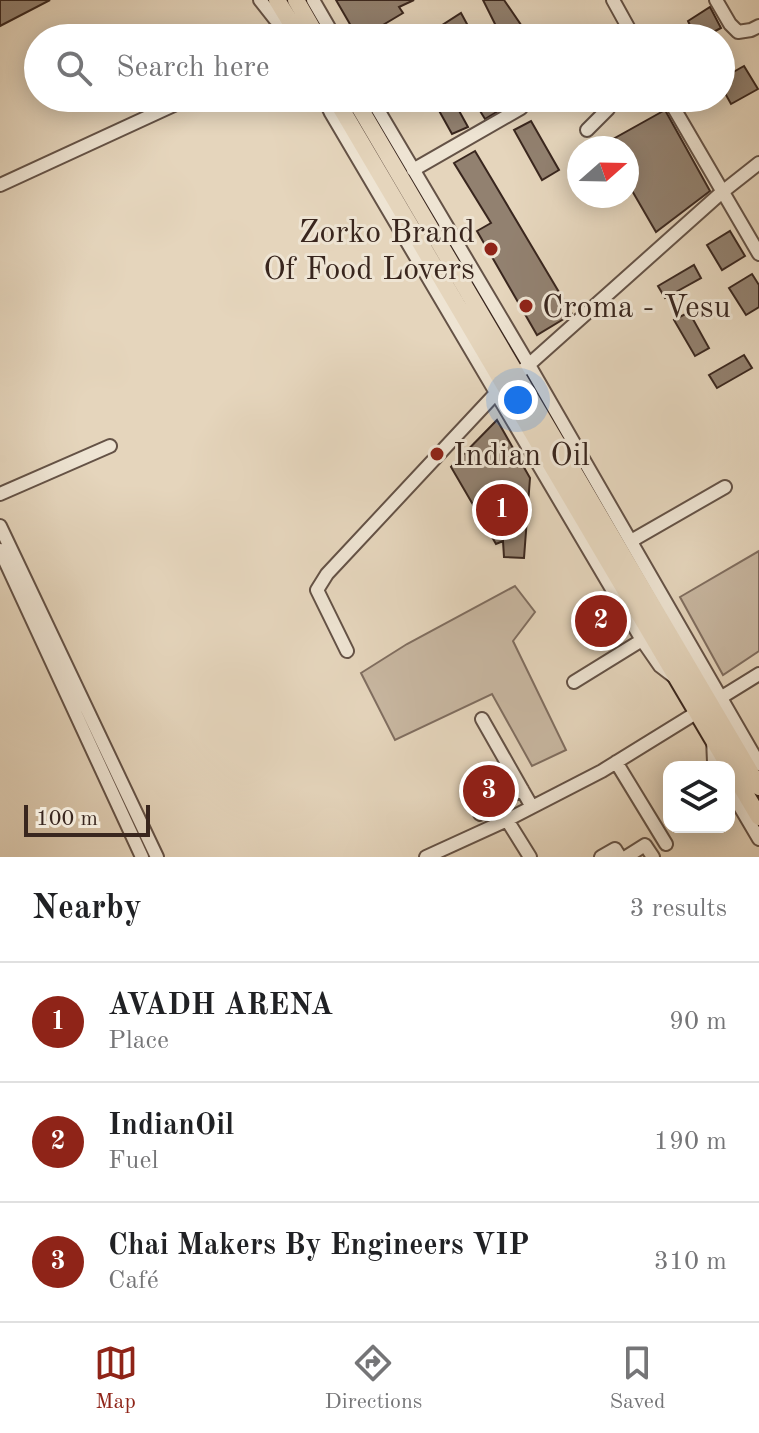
<!DOCTYPE html>
<meta charset="utf-8">
<style>
:root{--surface:#fff;--page:#f2f2f2;--text:#202124;--muted:#757577;--line:#e0e0e0;--accent:#8f2418}
body{margin:0;font-family:"Old Standard TT",serif;background:var(--page);color:var(--text)}
.controls{position:absolute;right:24px;bottom:24px;display:grid;overflow:hidden;border-radius:16px;box-shadow:0 4px 20px #0003}
.controls button{width:72px;height:72px;display:grid;place-items:center;padding:0;border:0;border-bottom:2px solid var(--line);background:var(--surface);color:var(--text);font:40px sans-serif}
.compass{position:absolute;left:567px;top:136px;width:72px;height:72px;border-radius:50%;background:var(--surface);box-shadow:0 4px 20px #0003;rotate:70deg}
.scale{position:absolute;left:24px;bottom:20px;width:126px;box-sizing:border-box;padding-left:8px;border:4px solid #39261e;border-top:0;font-size:22px;line-height:28px;white-space:nowrap;color:#39261e;-webkit-text-stroke:6px #eee4d3;paint-order:stroke}
.you{position:absolute;left:518px;top:400px;width:28px;height:28px;margin:-20px;border:6px solid #fff;border-radius:50%;background:#1a73e8;box-shadow:0 0 0 12px #1a73e833}
.badge{display:grid;place-items:center;width:52px;height:52px;border-radius:50%;background:var(--accent);color:#fff;font-size:26px;font-weight:700}
.pin{position:absolute;translate:-50% -50%;border:4px solid #fff;box-shadow:0 2px 8px #0006}
.list{margin:0;padding:0;list-style:none}
h2{display:flex;justify-content:space-between;align-items:center;height:104px;margin:0;padding:0 32px;font-size:34px}
h2 small{font-size:26px;font-weight:400;color:var(--muted)}
.list li{display:grid;grid-template-columns:52px 1fr auto;gap:24px;align-items:center;box-sizing:border-box;height:120px;padding:0 32px;border-top:2px solid var(--line)}
.list b{display:block;font-size:30px;white-space:nowrap}
.list p{margin:0;font-size:26px;white-space:nowrap;color:var(--muted)}
.list em{font-size:26px;font-style:normal;color:var(--muted)}
.icon{flex:none;width:44px;height:44px;fill:none;stroke:currentColor;stroke-width:2;stroke-linecap:round;stroke-linejoin:round}
.map{position:relative;flex:none;width:759px;height:857px;overflow:hidden}
.search{position:absolute;background:var(--surface);box-shadow:0 4px 20px #0003;left:24px;right:24px;top:24px;height:88px;display:flex;align-items:center;gap:20px;box-sizing:border-box;padding:0 28px;border-radius:44px;color:var(--muted);font-size:30px}
.sheet{height:464px;background:var(--surface)}
nav{display:flex;justify-content:space-around;align-items:center;box-sizing:border-box;height:112px;border-top:2px solid var(--line);background:var(--surface);font-size:22px;color:var(--muted)}
nav a{display:grid;justify-items:center;gap:4px}
nav .on{color:var(--accent)}
.map>svg:first-child{display:block}
.green{fill:#c8b7a1;stroke:#806e60;stroke-width:2}
.building{fill:#928170;stroke:#39261e;stroke-width:2}
.lines{fill:none;stroke-linecap:round;stroke-linejoin:round}
.minor-casing{stroke:#645246;stroke-width:16}
.major-casing{stroke:#39261e;stroke-width:20}
.minor{stroke:#eee4d3;stroke-width:12}
.major{stroke:#e5d5bc;stroke-width:16}
.poi-dot{fill:#8f2418;stroke:#eee4d3;stroke-width:3}
.labels{text-anchor:middle;stroke-width:6;stroke-linejoin:round;paint-order:stroke}
.poi-label{font-size:32px;fill:#39261e;stroke:#eee4d3;text-anchor:start}
</style>
<div class="map">
<svg width="759" height="857" viewBox="0 0 759 857">
<rect width="100%" height="100%" fill="#e5d5bc"/>
<filter id="stains"><feTurbulence type="fractalNoise" baseFrequency=".0025" numOctaves="4"/><feColorMatrix values="0 0 0 0 .2 0 0 0 0 .09 0 0 0 0 .02 0 0 0 .5 -.17"/></filter>
<radialGradient id="worn" r=".72"><stop offset=".6" stop-color="#630" stop-opacity="0"/><stop offset="1" stop-color="#630" stop-opacity=".3"/></radialGradient>
<path class="green" d="M 759,551 L 759,651 L 723,675 L 680,597 Z
M 515,586 L 535,612 L 513,641 L 566,750 L 532,766 L 492,694 L 395,740 L 361,673 L 407,644 Z"/>
<path class="building" d="M 0,0 L 50,0 L 0,26 Z
M 336,0 L 414,0 L 399,7 L 403,13 L 361,38 L 358,38 Z
M 483,0 L 504,0 L 530,38 L 502,38 Z
M 710,7 L 721,28 L 702,38 L 696,38 L 688,21 Z
M 461,13 L 473,35 L 467,38 L 422,38 Z
M 744,66 L 758,89 L 731,104 L 721,86 L 721,79 Z
M 432,98 L 452,98 L 468,127 L 452,134 Z
M 472,98 L 520,98 L 485,119 Z
M 665,110 L 710,191 L 656,232 L 627,182 L 627,148 L 597,148 Z
M 531,121 L 559,170 L 542,180 L 514,130 Z
M 475,151 L 572,314 L 537,335 L 477,231 L 491,223 L 454,163 Z
M 730,231 L 745,256 L 722,270 L 707,245 Z
M 694,265 L 701,278 L 665,298 L 658,286 Z
M 752,274 L 759,285 L 759,307 L 746,315 L 729,288 Z
M 689,312 L 709,348 L 695,356 L 674,320 Z
M 744,355 L 752,368 L 717,388 L 709,375 Z
M 497,420 L 530,478 L 524,558 L 504,557 L 503,541 L 496,544 L 451,467 Z"/>
<g class="lines">
<defs>
<path id="minor" d="M 260,0 L 275,19 L 293,27
M 313,0 L 335,38
M 613,0 L 634,38
M 716,0 L 730,24 L 738,32 L 751,30 L 759,26
M 324,98 L 331,113 L 642,640 L 660,666 L 673,676
M 371,98 L 529,365 L 759,764
M 668,98 L 759,254
M 587,130 L 608,109 L 615,98
M 413,170 L 521,108
M 0,185 L 189,98
M 524,369 L 721,193 L 759,163
M 0,494 L 110,446
M 0,526 L 157,857
M 631,541 L 725,487
M 0,550 L 142,857
M 347,651 L 317,590 L 327,574 L 497,392 L 510,382
M 574,682 L 642,640
M 482,719 L 532,807
M 713,739 L 714,762 L 717,767
M 616,762 L 666,844
M 729,788 L 759,839
M 480,814 L 522,789
M 507,820 L 530,857
M 426,857 L 507,820 L 602,771 L 759,674
M 601,857 L 615,849 L 620,857
M 626,857 L 645,845 L 653,857"/>
<path id="major" d="M 277,0 L 300,38
M 296,0 L 318,38
M 335,98 L 759,817
M 354,98 L 759,787"/>
</defs>
<use href="#minor" class="minor-casing"/>
<use href="#major" class="major-casing"/>
<use href="#minor" class="minor"/>
<use href="#major" class="major"/>
</g>
<g class="poi-dot">
<circle cx="491" cy="249" r="8"/>
<circle cx="526" cy="306" r="8"/>
<circle cx="437" cy="454" r="8"/>
</g>
<g class="labels">
<g class="poi-label">
<text x="475" y="242" text-anchor="end">Zorko Brand<tspan x="475" dy="37">Of Food Lovers</tspan></text>
<text x="542" y="317">Croma - Vesu</text>
<text x="453" y="465">Indian Oil</text>
</g>
</g>
<rect width="100%" height="100%" filter="url(#stains)"/>
<rect width="100%" height="100%" fill="url(#worn)"/>
</svg>
<div class="controls">
<button><svg class="icon" aria-label="layers" viewBox="0 0 24 24"><path d="M12 4l9 5-9 5-9-5zM3 14l9 5 9-5"/></svg></button>
</div>
<svg class="compass" viewBox="-18 -18 36 36"><path d="M0-13l5 13h-10z" fill="#e53935"/><path d="M0 13l5-13h-10z" fill="#757577"/></svg>
<div class="scale">100 m</div>
<div class="you"></div>
<div class="pin badge" style="left:502px;top:510px">1</div>
<div class="pin badge" style="left:601px;top:621px">2</div>
<div class="pin badge" style="left:489px;top:791px">3</div>
<div class="search"><svg class="icon" aria-label="search" viewBox="0 0 24 24"><circle cx="10" cy="10" r="6"/><path d="M15 15l6 6"/></svg>Search here</div>
</div>
<section class="sheet">
<h2>Nearby<small>3 results</small></h2>
<ul class="list">
<li><span class="badge">1</span><div><b>AVADH ARENA</b><p>Place</p></div><em>90 m</em></li>
<li><span class="badge">2</span><div><b>IndianOil</b><p>Fuel</p></div><em>190 m</em></li>
<li><span class="badge">3</span><div><b>Chai Makers By Engineers VIP</b><p>Café</p></div><em>310 m</em></li>
</ul>
</section>
<nav>
<a class="on"><svg class="icon" aria-label="map" viewBox="0 0 24 24"><path d="M3 6l6-2 6 2 6-2v14l-6 2-6-2-6 2zM9 4v14M15 6v14"/></svg>Map</a>
<a><svg class="icon" aria-label="directions" viewBox="0 0 24 24"><path d="M12 3l9 9-9 9-9-9zM9 14v-3h6M13 9l2 2-2 2"/></svg>Directions</a>
<a><svg class="icon" aria-label="saved" viewBox="0 0 24 24"><path d="M7 4h10v16l-5-4-5 4z"/></svg>Saved</a>
</nav>
